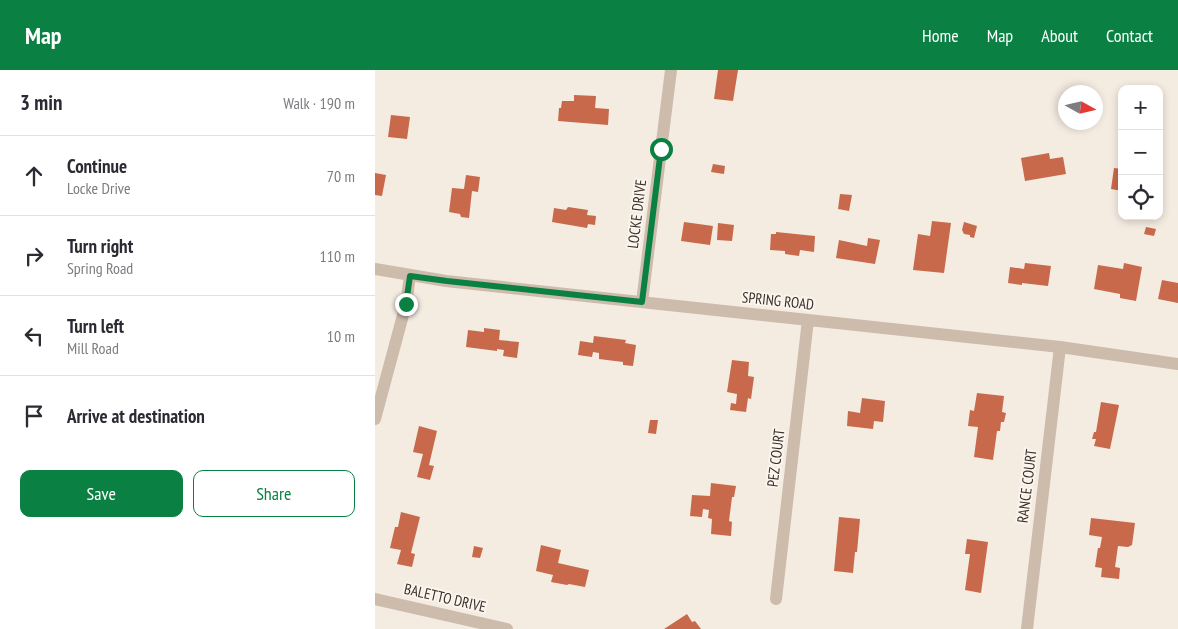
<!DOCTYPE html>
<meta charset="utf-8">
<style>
:root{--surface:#fff;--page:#f7f7f7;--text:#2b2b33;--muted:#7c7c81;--line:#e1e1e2;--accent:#0b8043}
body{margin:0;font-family:"PT Sans Narrow",sans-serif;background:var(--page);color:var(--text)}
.controls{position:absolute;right:15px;top:15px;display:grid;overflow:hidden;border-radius:10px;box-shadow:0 2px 8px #0003}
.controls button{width:45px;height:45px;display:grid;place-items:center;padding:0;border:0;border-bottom:1px solid var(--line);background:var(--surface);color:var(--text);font:25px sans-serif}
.compass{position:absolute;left:683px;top:15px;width:45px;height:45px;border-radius:50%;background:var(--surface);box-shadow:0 2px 8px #0003;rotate:98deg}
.stop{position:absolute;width:15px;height:15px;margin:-11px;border:4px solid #0b8043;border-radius:50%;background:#fff}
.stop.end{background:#0b8043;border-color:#fff;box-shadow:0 1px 5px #0008}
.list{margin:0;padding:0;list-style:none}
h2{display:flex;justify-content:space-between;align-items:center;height:65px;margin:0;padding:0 20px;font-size:21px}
h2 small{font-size:16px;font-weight:400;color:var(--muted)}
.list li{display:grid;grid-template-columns:32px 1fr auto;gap:15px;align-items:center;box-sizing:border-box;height:80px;padding:0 20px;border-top:1px solid var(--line)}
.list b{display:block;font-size:19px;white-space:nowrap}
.list p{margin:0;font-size:16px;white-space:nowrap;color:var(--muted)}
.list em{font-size:16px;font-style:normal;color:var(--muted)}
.actions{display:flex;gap:10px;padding:15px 20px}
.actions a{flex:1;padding:11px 0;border:1px solid var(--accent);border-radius:10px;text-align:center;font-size:18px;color:var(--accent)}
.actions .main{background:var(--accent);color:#fff}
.icon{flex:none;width:28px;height:28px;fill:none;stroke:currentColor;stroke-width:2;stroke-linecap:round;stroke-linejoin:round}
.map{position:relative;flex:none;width:803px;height:559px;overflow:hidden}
header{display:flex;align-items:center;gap:30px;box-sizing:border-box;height:70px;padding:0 25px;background:var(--accent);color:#fff}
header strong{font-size:24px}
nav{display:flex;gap:28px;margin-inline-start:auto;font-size:18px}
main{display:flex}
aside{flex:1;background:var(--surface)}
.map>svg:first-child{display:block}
.building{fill:#c8694b}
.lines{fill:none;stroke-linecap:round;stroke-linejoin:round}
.minor{stroke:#cdbbac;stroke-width:12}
.route{stroke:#0b8043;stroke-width:6}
.labels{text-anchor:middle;stroke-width:4;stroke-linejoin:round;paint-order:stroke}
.street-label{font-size:15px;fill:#3b302b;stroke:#fbf5ee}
</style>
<header>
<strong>Map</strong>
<nav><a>Home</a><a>Map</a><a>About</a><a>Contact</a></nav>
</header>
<main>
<aside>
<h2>3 min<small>Walk · 190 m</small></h2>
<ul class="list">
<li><svg class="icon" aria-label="ahead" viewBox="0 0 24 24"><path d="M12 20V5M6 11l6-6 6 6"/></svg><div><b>Continue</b><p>Locke Drive</p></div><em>70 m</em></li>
<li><svg class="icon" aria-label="right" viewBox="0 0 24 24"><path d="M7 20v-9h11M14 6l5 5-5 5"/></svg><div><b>Turn right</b><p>Spring Road</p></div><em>110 m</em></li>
<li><svg class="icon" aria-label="left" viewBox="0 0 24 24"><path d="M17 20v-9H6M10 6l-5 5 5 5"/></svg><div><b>Turn left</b><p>Mill Road</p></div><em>10 m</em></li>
<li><svg class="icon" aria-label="arrive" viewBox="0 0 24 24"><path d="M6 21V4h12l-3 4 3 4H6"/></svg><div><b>Arrive at destination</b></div></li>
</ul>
<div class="actions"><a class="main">Save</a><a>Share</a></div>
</aside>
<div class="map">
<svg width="803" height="559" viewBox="0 0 803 559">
<rect width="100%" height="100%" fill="#f4ebe1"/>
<path class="building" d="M 343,0 L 363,0 L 358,31 L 339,29 Z
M 199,25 L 221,26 L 220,38 L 234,39 L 233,55 L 183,51 L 184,38 L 186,38 L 187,31 L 199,31 Z
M 16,45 L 35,47 L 32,69 L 13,67 Z
M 674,83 L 675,89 L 688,87 L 691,104 L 650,111 L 646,88 Z
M 338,94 L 350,96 L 349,104 L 336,102 Z
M 739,98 L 747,99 L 747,121 L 736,119 Z
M 0,103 L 11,105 L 7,126 L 0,125 Z
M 91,105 L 105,107 L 103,122 L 97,121 L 94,148 L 86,147 L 85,144 L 74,142 L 77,118 L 89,119 Z
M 465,124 L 477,125 L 474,141 L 463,139 Z
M 193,137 L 213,140 L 212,145 L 221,146 L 220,155 L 213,154 L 212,158 L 177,152 L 179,138 L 191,140 Z
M 557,151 L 576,153 L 569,203 L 538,200 L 543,164 L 555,166 Z
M 309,152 L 338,156 L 335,175 L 306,171 Z
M 589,152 L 602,156 L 599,168 L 595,167 L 595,165 L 589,164 L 587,160 Z
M 343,153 L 359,155 L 357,171 L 342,170 Z
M 771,157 L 781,159 L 779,166 L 769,164 Z
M 401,162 L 440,166 L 439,182 L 425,180 L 424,186 L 410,184 L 410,181 L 395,180 L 396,164 L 401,164 Z
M 493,168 L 505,170 L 500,194 L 461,188 L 464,170 L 492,176 Z
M 650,193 L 676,196 L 673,216 L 647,213 L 647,215 L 633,213 L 635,197 L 649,199 Z
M 749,193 L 767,197 L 761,231 L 745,228 L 745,224 L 719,219 L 723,195 L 748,199 Z
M 787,210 L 803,213 L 803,233 L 783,229 Z
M 109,258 L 125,260 L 124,270 L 144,272 L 142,288 L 128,286 L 129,280 L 122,279 L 122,281 L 91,277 L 93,260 L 109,262 Z
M 219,266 L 251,270 L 250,273 L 261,275 L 258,296 L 248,295 L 248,292 L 224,289 L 224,283 L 218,282 L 217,287 L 203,285 L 205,271 L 218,273 Z
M 357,290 L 374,292 L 373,306 L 379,307 L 376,329 L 373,328 L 371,342 L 355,340 L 356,333 L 361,334 L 362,324 L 352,322 Z
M 602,323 L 629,326 L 627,342 L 631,343 L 629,352 L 626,352 L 625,361 L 622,361 L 618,390 L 599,387 L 603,357 L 593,356 L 595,340 L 599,341 Z
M 487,328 L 510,331 L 508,352 L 499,351 L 498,359 L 472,356 L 473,341 L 485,343 Z
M 726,332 L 744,335 L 735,379 L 719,376 L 721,369 L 717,369 L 719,362 L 721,362 Z
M 275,350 L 283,350 L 281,364 L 273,363 Z
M 44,356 L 62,361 L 54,395 L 59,396 L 55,410 L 42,407 L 48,384 L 38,382 Z
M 336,413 L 361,416 L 359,427 L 357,427 L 354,451 L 357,452 L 356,466 L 336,464 L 337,449 L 333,448 L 334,440 L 328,439 L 327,447 L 315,446 L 317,425 L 335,426 Z
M 26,442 L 45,447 L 36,483 L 40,484 L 37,497 L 22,494 L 26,480 L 15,478 L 20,457 L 23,457 Z
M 464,447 L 485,449 L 482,482 L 480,482 L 478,503 L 459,501 Z
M 716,448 L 760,453 L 757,475 L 753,477 L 743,476 L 740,497 L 745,498 L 744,509 L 726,507 L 727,498 L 720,497 L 723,478 L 725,478 L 727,467 L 714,465 Z
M 592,469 L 613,472 L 606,523 L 590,520 L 595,484 L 590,484 Z
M 166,475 L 186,480 L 183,493 L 214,500 L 210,517 L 194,514 L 192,515 L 176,512 L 178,505 L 161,501 Z
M 99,476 L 108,478 L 105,488 L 97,487 Z
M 312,544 L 317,552 L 320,551 L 326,559 L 289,559 Z"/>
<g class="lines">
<path class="minor" d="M 0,199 L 71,211 L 685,277 L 803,294
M 267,232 L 296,0
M 0,349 L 31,234 L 35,206
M 0,529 L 132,559
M 401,529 L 433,250
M 652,559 L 685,277"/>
</g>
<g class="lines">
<path class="route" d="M 31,234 L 35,206 L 72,211 L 267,232 L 286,79"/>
</g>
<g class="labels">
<g class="street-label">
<text transform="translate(262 144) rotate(-83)" y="5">LOCKE DRIVE</text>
<text transform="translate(403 231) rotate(6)" y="5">SPRING ROAD</text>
<text transform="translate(401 388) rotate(-83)" y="5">PEZ COURT</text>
<text transform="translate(652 416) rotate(-83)" y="5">RANCE COURT</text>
<text transform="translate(70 528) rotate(13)" y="5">BALETTO DRIVE</text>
</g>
</g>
</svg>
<div class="controls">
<button>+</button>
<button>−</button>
<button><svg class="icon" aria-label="locate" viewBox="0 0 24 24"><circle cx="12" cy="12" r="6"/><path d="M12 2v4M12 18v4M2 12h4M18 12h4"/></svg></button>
</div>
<svg class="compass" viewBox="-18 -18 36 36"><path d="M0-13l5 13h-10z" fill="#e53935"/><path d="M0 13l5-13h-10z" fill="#7c7c81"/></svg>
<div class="stop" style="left:286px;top:79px"></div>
<div class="stop end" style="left:31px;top:234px"></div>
</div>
</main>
